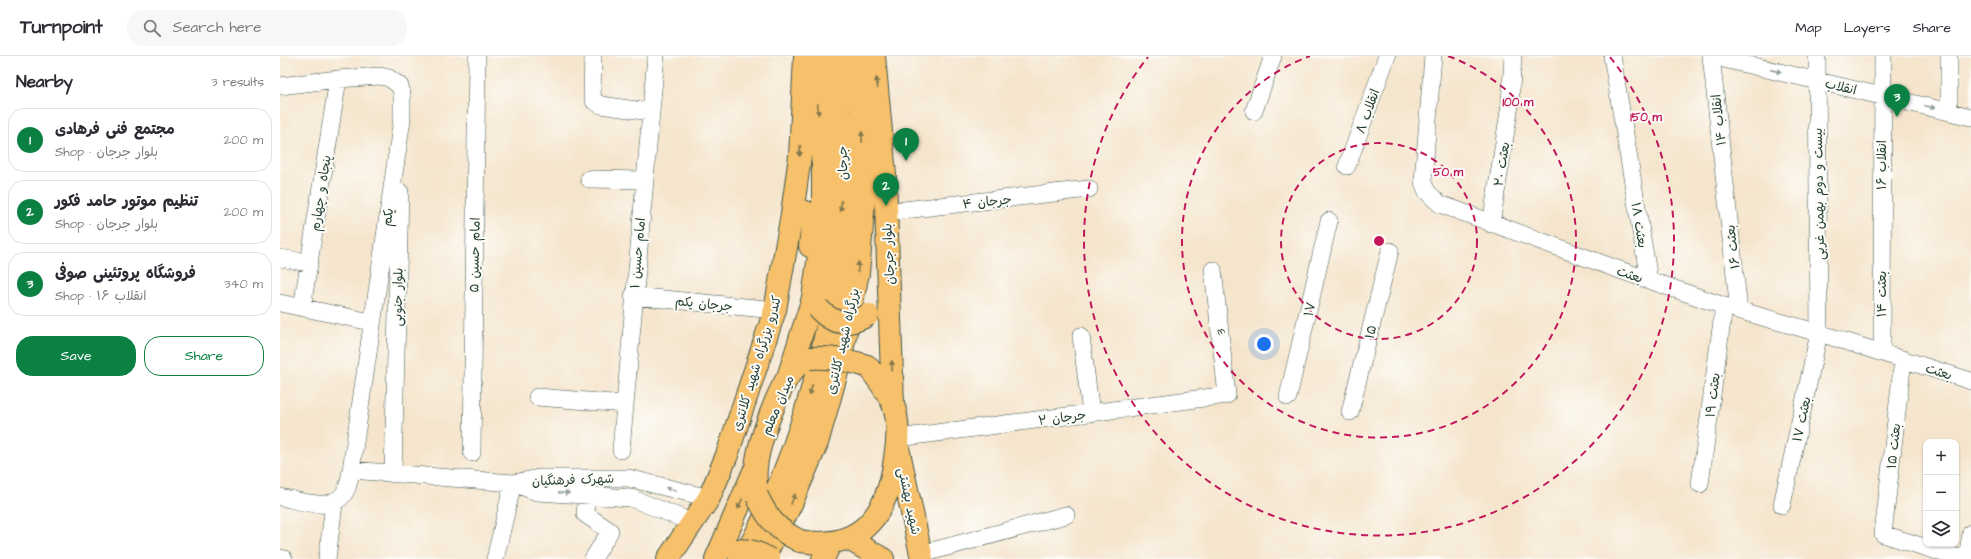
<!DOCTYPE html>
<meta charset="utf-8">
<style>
:root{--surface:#fff;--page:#f7f7f7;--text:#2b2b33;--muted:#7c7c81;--line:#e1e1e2;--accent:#0b8043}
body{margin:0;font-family:"Architects Daughter","Playpen Sans Arabic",sans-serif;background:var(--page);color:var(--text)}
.controls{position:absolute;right:12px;bottom:12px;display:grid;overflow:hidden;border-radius:8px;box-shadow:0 1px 3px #0004}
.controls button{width:36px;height:36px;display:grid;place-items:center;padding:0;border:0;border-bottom:1px solid var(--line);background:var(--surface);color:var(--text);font:20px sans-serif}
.you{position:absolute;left:984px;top:288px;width:14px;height:14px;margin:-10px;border:3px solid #fff;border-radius:50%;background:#1a73e8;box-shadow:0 0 0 6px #1a73e833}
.badge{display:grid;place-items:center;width:26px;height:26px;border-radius:50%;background:var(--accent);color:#fff;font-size:13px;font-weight:700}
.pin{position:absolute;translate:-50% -33px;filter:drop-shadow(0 1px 2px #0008)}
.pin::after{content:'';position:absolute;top:21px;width:14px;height:12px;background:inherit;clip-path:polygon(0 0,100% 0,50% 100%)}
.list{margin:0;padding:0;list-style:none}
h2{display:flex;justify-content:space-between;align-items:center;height:52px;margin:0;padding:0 16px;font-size:17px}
h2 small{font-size:13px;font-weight:400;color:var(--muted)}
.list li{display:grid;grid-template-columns:26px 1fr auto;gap:12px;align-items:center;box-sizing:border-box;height:64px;margin:0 8px 8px;padding:0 8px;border:1px solid var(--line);border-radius:16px}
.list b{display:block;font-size:15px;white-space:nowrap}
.list p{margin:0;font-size:13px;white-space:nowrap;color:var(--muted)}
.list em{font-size:13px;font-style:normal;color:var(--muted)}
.actions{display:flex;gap:8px;padding:12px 16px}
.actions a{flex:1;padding:9px 0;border:1px solid var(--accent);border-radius:16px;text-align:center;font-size:14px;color:var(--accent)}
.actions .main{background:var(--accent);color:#fff}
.icon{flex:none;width:22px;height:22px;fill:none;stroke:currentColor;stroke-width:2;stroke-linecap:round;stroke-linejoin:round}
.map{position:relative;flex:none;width:1691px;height:503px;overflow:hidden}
header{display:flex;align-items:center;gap:24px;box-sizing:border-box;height:56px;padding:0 20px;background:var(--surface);border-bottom:1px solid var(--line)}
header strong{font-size:19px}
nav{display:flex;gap:22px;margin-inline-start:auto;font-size:14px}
.search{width:280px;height:36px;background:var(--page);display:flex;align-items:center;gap:10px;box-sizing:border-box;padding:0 14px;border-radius:16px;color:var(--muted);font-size:15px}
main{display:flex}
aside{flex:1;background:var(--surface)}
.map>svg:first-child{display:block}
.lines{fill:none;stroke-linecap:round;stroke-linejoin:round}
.minor-casing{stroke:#3f564b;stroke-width:18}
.major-casing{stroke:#3f564b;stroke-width:24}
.highway-casing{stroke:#3f564b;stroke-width:24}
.minor{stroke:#fff;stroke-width:17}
.major{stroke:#f7c06b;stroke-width:22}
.highway{stroke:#f7c06b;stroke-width:22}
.highway-bridge-casing{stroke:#3f564b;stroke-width:24;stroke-linecap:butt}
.highway-bridge{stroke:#f7c06b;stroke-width:22}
.oneway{fill:#8f9e9a}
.oneway2{fill:#80784d}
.ring{fill:none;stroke:#c2185b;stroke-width:2;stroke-dasharray:7 5}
.labels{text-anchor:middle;stroke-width:4;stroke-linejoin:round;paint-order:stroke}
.street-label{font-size:13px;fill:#1f3d34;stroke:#fdfcf7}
.centre{fill:#c2185b;stroke:#fdfcf7;stroke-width:2}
.ring-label{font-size:12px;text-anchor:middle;font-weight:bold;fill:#c2185b;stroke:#fdfcf7;stroke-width:4;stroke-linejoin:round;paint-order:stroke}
</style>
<header>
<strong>Turnpoint</strong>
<div class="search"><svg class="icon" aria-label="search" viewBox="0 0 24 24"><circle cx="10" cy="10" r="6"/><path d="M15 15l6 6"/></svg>Search here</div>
<nav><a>Map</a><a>Layers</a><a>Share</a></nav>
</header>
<main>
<aside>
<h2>Nearby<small>3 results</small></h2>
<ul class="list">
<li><span class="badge">1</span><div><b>مجتمع فنی فرهادی</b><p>Shop · بلوار جرجان</p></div><em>200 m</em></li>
<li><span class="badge">2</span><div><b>تنظیم موتور حامد فکور</b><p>Shop · بلوار جرجان</p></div><em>200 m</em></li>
<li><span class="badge">3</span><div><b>فروشگاه پروتئینی صوفی</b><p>Shop · انقلاب ۱۶</p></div><em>340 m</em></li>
</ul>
<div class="actions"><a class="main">Save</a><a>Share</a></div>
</aside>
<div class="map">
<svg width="1691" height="503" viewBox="0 0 1691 503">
<rect width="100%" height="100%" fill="#fdfcf7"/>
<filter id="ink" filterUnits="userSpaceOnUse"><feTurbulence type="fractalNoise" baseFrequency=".025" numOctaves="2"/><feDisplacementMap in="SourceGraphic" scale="8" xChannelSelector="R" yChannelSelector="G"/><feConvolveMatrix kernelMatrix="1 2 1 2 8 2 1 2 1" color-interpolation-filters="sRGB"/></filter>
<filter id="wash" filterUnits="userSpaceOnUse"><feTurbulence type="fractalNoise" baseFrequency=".012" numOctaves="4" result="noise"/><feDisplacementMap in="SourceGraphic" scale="16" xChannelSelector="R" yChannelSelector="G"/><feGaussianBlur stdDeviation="0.9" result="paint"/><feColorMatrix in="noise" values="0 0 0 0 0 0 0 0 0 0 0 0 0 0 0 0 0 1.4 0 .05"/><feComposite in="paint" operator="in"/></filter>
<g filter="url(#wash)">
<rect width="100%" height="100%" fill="#f5e5cd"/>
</g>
<g filter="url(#ink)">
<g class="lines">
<defs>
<path id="minor" d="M 313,0 L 312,37 L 314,45 L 321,49 L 370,56
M 1153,0 L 1143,126 L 1147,136 L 1160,148 L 1337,213 L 1444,250 L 1539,277 L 1691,325
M 1332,0 L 1369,224
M 1431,0 L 1691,61
M 1431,0 L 1459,255
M 0,30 L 58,23 L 100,20 L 109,22 L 120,30 L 122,38 L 122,63 L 71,414 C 70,420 69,427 67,432 C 56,459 22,445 0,441
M 974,55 L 993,0
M 1669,56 L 1669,0
M 1067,110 L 1107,0
M 309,123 L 364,124
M 606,156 L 809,133
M 1211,168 L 1230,49 L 1233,0
M 0,202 L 29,207
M 353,240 L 495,254
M 0,247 L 91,266
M 22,252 L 58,23
M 801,280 L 811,357
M 1602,297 L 1603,0
M 1623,303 L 1603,478 L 1682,503
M 257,341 L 345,348
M 1008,341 L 1049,165
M 1070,356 L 1110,195
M 618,382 L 947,339 L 933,214
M 341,394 L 376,0
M 192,397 L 197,0
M 71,414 L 233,427 L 257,436 L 351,442 L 414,467
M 113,418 L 120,136
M 233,427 L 259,422 L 348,422 L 429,442
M 1420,428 L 1444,250
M 307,438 L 305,458 L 330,475 L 313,503
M 1502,449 L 1539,277 L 1537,0
M 641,498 L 786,459
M 0,502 L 4,503
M 47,503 L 54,448
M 215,503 L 233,427
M 1687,503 L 1691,477"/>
<path id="major" d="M 512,158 C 522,154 526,154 533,162 L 530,190
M 617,387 L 642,503
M 567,482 L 603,503
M 388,503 L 429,442 L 447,399 L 495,254 L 512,158 L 520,100 L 525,0
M 543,503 L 550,488"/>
<path id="highway" d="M 594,0 L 605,119 L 613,349
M 509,318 L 533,242 L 543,170 L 543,109 L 533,0
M 477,440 C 476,431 475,421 476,412 C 478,388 500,323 519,308
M 520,485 C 581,496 608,458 615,402 C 618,385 619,364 613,348 C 606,334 597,321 587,310
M 436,503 L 474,415
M 463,503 C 523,396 561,255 563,133 C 563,88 558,44 553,0
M 483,503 L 511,448 L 537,387 L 559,309 L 578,217 L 584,145 L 581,54 L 574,0"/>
</defs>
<use href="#minor" class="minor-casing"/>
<use href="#major" class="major-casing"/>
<use href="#highway" class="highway-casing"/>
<use href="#minor" class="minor"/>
<use href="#major" class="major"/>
<use href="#highway" class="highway"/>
<defs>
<path id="highway-bridge" d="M 538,252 C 553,269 569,270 588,259
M 530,302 C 551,301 568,304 587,310
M 477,440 C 488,463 497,474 520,485
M 456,494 C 469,494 478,496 489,503"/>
</defs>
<use href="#highway-bridge" class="highway-bridge-casing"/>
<use href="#highway-bridge" class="highway-bridge"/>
</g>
<defs><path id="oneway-solid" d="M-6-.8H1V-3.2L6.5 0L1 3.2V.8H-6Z"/></defs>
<g class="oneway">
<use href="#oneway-solid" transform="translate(1496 15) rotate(13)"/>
<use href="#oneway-solid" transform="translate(1650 51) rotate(14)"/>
<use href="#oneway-solid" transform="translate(391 433) rotate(-166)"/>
<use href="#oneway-solid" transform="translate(284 437) rotate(3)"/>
</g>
<g class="oneway2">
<use href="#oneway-solid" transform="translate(597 27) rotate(-97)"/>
<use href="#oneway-solid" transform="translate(538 53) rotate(85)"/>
<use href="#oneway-solid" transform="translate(582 81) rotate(-92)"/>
<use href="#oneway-solid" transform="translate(520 95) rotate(93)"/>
<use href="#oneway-solid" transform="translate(561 150) rotate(94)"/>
<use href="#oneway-solid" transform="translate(578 211) rotate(-84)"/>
<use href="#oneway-solid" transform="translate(612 310) rotate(-92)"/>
<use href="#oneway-solid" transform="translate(531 334) rotate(105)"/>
<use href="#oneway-solid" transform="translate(513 443) rotate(-67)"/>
<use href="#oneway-solid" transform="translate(460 448) rotate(114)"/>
</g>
</g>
<g class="ring">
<circle cx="1099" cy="185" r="98"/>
<path d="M1168 0A197 197 0 1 1 1030 0"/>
<path d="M1330 1A295 295 0 1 1 868 1"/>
</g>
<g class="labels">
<g class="street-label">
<text transform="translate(1561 30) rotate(14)" y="5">انقلاب</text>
<text transform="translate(1087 55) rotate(-70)" y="5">۸ انقلاب</text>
<text transform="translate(1438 64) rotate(-96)" y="5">۱۴ انقلاب</text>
<text transform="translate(562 107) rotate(-92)" y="5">جرجان</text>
<text transform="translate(1221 108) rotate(-81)" y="5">۲۰ بعثت</text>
<text transform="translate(1601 109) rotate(-90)" y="5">انقلاب ۱۶</text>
<text transform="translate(40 137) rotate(-81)" y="5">پنجاه و چهارم</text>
<text transform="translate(1538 138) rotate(-91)" y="5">بیست و دوم بهمن غربی</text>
<text transform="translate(707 145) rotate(-6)" y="5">۴ جرجان</text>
<text transform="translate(107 161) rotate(-81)" y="5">یکم</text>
<text transform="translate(1360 169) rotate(81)" y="5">۱۸ بعثت</text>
<text transform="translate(1452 191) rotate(-97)" y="5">۱۶ بعثت</text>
<text transform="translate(357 197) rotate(-85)" y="5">امام حسین ۱</text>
<text transform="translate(608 198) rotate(-93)" y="5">بلوار جرجان</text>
<text transform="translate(194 199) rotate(-89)" y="5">امام حسین ۵</text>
<text transform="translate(1350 218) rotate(19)" y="5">بعثت</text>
<text transform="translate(1601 238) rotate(-90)" y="5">۱۴ بعثت</text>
<text transform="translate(117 241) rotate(-89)" y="5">بلوار جنوبی</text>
<text transform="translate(424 247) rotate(6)" y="5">جرجان یکم</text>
<text transform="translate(1029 253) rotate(-77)" y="5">۱۷</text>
<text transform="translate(940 276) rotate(-97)" y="5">3</text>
<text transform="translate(1090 276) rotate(-76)" y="5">۱۵</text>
<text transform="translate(562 285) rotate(-77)" y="5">بزرگراه شهید کلانتری</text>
<text transform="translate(476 307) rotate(-73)" y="5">کندرو بزرگراه شهید کلانتری</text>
<text transform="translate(1659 315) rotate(18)" y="5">بعثت</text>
<text transform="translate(1432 339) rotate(-83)" y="5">بعثت ۱۹</text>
<text transform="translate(497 349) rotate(-67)" y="5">میدان معلم</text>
<text transform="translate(782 361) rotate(-7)" y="5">جرجان ۲</text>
<text transform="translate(1521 363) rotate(-78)" y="5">۱۷ بعثت</text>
<text transform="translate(1613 390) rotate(-84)" y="5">بعثت ۱۵</text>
<text transform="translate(293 423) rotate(-2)" y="5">شهرک فرهنگیان</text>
<text transform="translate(630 445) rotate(78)" y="5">شهید بهشتی</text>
</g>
</g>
<circle cx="1099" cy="185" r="6" class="centre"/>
<g class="ring-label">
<text x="1238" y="50">100 m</text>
<text x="1366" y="65">150 m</text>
<text x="1168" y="120">50 m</text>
</g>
</svg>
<div class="controls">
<button>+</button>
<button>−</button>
<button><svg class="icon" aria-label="layers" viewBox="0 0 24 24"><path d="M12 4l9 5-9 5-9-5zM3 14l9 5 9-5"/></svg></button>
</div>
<div class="you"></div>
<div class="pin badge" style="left:626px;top:105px">1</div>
<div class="pin badge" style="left:606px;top:150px">2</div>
<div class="pin badge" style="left:1617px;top:61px">3</div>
</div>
</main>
